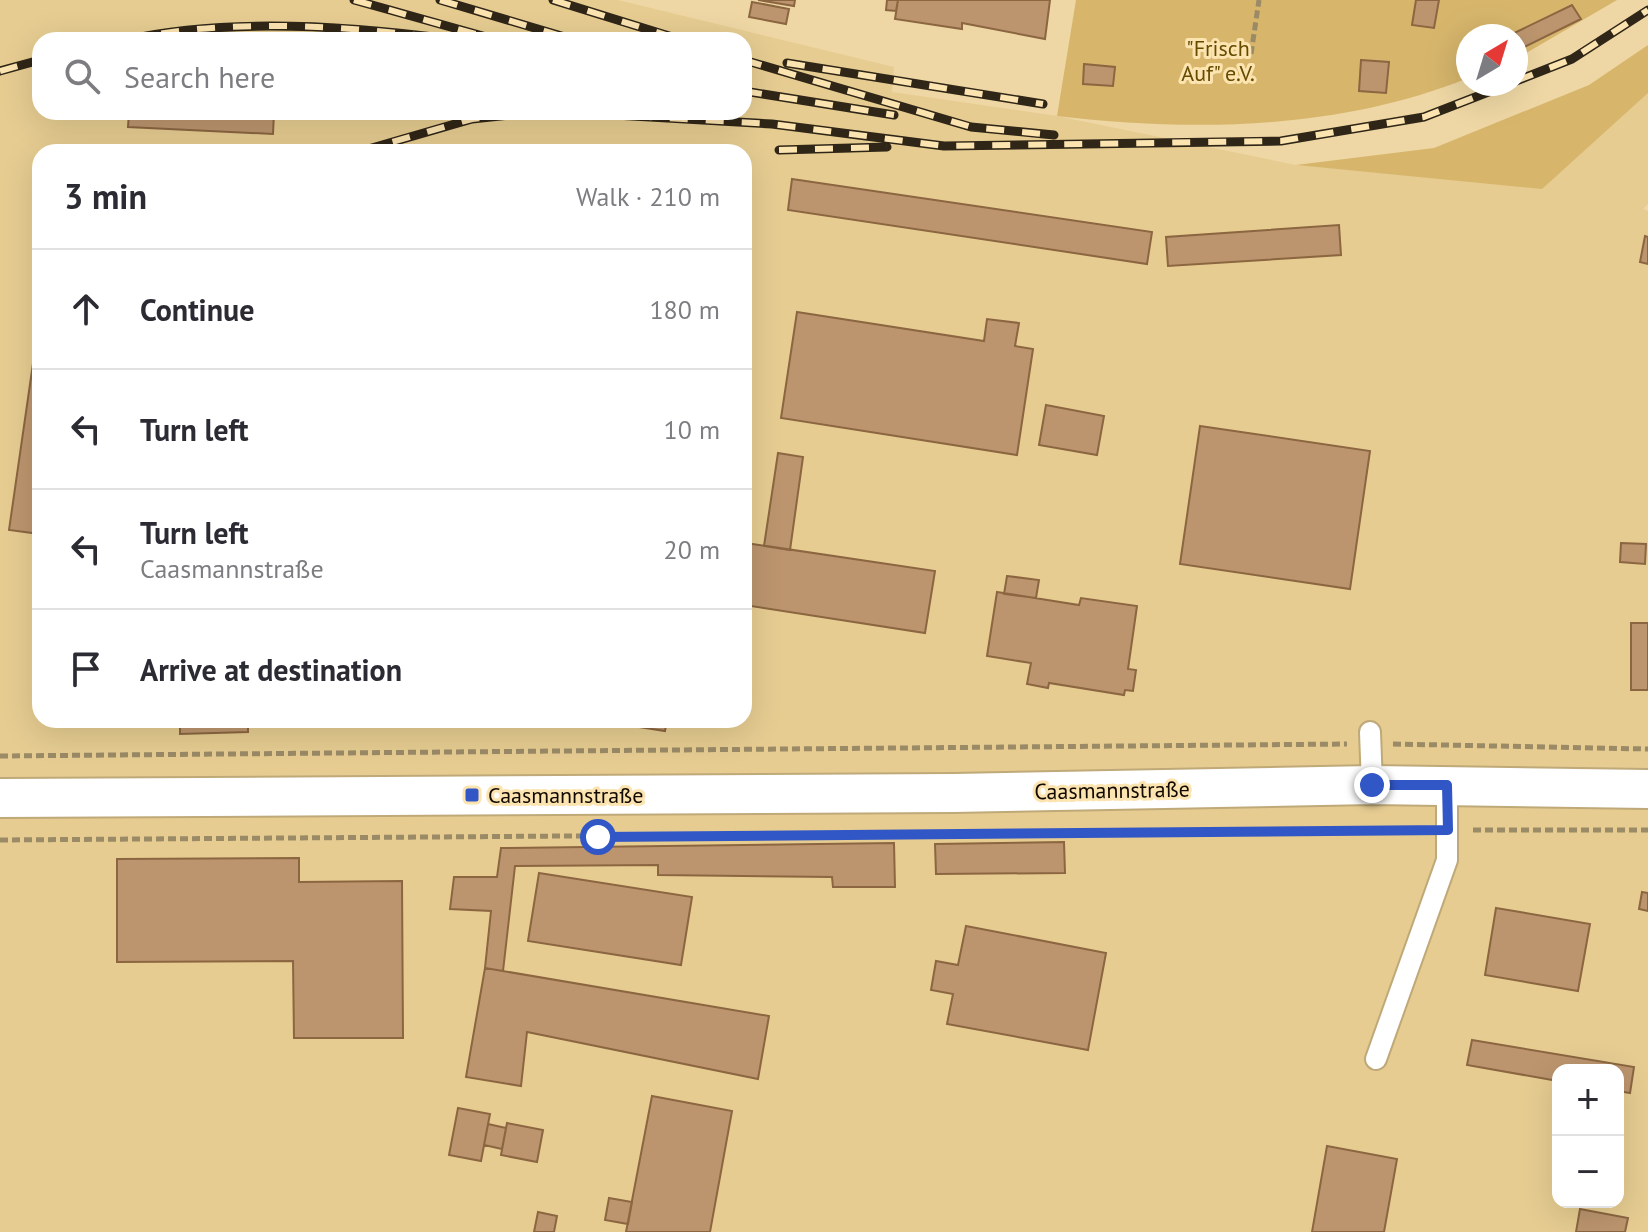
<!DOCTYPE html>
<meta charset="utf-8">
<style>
:root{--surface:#fff;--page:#f7f7f7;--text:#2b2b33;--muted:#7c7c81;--line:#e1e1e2}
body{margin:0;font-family:"PT Sans",sans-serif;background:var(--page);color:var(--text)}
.controls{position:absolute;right:24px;bottom:24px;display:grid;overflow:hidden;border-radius:16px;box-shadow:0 8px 32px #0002}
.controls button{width:72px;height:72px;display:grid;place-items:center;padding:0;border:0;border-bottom:2px solid var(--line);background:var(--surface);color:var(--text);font:40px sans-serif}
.compass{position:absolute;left:1456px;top:24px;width:72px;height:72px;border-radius:50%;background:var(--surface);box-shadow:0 8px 32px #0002;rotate:38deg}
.stop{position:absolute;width:24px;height:24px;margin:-18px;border:6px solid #3156c6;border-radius:50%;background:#fff}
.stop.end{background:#3156c6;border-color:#fff;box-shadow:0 2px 8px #0008}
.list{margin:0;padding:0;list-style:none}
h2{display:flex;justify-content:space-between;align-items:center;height:104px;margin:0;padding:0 32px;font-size:34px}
h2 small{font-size:26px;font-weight:400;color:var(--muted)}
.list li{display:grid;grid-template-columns:52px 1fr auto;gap:24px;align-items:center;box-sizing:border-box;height:120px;padding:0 32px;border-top:2px solid var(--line)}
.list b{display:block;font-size:30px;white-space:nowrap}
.list p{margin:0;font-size:26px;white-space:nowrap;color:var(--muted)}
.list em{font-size:26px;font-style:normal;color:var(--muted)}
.icon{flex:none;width:44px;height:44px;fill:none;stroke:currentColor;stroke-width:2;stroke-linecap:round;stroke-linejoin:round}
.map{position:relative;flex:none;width:1648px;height:1232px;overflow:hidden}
.search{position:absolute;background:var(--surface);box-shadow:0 8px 32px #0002;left:32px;top:32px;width:720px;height:88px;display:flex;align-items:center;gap:20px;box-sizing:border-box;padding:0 28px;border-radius:24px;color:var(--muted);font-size:30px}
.panel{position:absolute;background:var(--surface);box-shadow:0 8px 32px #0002;left:32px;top:144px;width:720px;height:584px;border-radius:24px}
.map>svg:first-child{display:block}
.built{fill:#e6cc91;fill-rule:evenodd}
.green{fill:#d7b66c}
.building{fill:#bc956e;stroke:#8b6641;stroke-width:2}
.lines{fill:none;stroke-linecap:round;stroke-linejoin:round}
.service-casing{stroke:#bfa978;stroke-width:24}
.minor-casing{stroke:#bfa978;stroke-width:42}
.path{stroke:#9b8a66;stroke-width:5;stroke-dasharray:8 4;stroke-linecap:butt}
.service{stroke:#fff;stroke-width:20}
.minor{stroke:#fff;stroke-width:38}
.rail-casing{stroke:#302617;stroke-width:9}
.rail{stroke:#fce4b1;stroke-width:6;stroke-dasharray:18;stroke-linecap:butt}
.route{stroke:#3156c6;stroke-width:10}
.poi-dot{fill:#3156c6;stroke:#fce4b1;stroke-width:3}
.labels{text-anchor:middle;stroke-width:6;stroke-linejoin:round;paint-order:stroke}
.park-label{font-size:22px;fill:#654b00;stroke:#fce4b1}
.street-label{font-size:22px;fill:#120a00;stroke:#fce4b1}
.poi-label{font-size:22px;fill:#120a00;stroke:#fce4b1;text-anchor:start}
</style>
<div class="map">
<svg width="1648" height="1232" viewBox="0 0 1648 1232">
<rect width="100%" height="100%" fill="#eed7a4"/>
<path class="built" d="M 0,0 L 618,0 L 894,67 L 892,92 L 1057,116 L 1296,165 L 1542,188 L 1648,93 L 1648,204 L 1643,209 L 1648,211 L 1648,1232 L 0,1232 ZM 40,40 L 744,40 L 744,112 L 40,112 ZM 40,152 L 744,152 L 744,720 L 40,720 ZM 1558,1070 L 1618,1070 L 1618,1202 L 1558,1202 Z"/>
<path class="green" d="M 1076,0 L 1617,0 L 1516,59 L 1516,36 L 1468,36 L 1468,78 C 1339,130 1194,132 1057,116 Z
M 1648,45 L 1648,93 L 1542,189 L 1296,165 L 1434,148 L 1589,85 Z"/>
<path class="building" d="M 758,0 L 795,0 L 794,6 Z
M 887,0 L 898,0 L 896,11 L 886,10 Z
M 898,0 L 1050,0 L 1045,39 L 962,23 L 962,29 L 895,19 Z
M 1416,0 L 1439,0 L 1434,28 L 1412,25 Z
M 752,2 L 789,9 L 786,24 L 749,17 Z
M 1572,5 L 1581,19 L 1516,51 L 1516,36 L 1508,36 Z
M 1361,60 L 1389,62 L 1386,93 L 1359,91 Z
M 1084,64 L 1115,67 L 1113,86 L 1083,84 Z
M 129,112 L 274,112 L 273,134 L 128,127 Z
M 792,179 L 1152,232 L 1147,264 L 788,210 Z
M 1339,225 L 1341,255 L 1168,266 L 1166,237 Z
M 1645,236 L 1648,237 L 1648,264 L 1640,262 Z
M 797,312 L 984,341 L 987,319 L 1019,323 L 1015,346 L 1033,349 L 1017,455 L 781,418 Z
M 40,315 L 40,534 L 9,530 Z
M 1046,405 L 1104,416 L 1097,455 L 1039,445 Z
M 1200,426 L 1370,451 L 1350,589 L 1180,564 Z
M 778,453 L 803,457 L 790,550 L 764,546 Z
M 746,543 L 935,571 L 925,633 L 744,605 Z
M 1621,543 L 1646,544 L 1645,564 L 1620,562 Z
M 1007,576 L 1039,580 L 1036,598 L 1004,594 Z
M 997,592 L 1079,605 L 1081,598 L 1137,606 L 1128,669 L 1136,670 L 1133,691 L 1125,690 L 1124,695 L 1049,683 L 1048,688 L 1027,684 L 1031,663 L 987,656 Z
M 1631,623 L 1648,623 L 1648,690 L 1631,690 Z
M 180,720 L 248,720 L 248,732 L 180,734 Z
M 595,720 L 667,720 L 665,731 Z
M 1064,842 L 1065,873 L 936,874 L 935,844 Z
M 894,843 L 895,887 L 833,887 L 832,877 L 658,875 L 658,865 L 515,866 L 503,971 L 485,968 L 491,911 L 450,909 L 454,877 L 497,877 L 501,848 Z
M 299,858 L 299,882 L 402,881 L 403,1038 L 294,1038 L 293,961 L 117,962 L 117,859 Z
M 539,873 L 692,897 L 681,965 L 528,941 Z
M 1642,892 L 1648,893 L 1648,911 L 1639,909 Z
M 1496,908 L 1590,924 L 1578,991 L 1485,975 Z
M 966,926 L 1106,953 L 1088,1050 L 947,1024 L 953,994 L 931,990 L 936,961 L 958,965 Z
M 485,968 L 769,1016 L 758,1079 L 527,1032 L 521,1086 L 466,1077 Z
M 1472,1040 L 1634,1067 L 1630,1093 L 1618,1091 L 1618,1070 L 1558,1070 L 1558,1081 L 1467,1065 Z
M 652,1096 L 732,1111 L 710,1232 L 626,1232 Z
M 458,1108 L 490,1114 L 481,1161 L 449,1155 Z
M 507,1123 L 543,1130 L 537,1162 L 501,1155 Z
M 488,1124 L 506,1128 L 502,1149 L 484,1145 Z
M 1327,1146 L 1397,1159 L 1384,1232 L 1312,1232 Z
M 609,1198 L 632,1202 L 628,1224 L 605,1220 Z
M 1580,1209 L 1628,1218 L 1625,1232 L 1576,1232 Z
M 538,1212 L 557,1216 L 554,1232 L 534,1232 Z"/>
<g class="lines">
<defs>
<path id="service" d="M 1370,732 L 1372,785
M 1376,1059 L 1447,860 L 1447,785"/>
<path id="minor" d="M 0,798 L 954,793 L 1372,785 L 1648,789"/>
</defs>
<use href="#service" class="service-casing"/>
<use href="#minor" class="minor-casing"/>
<path class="path" d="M 1251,54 L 1259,0
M 1393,744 L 1648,749
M 0,756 L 1347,744
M 1473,830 L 1648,830
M 0,840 L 1423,830"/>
<use href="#service" class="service"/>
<use href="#minor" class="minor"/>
<defs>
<path id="rail" d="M 354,0 L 497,40
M 440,0 L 575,40
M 553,0 L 682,40
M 126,40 C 228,17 352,26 456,40
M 744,60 L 971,127 L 1054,135
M 787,63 L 1043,104
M 0,71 L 40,60
M 1516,81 L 1572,59 L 1648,10
M 744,91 L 894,115
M 562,112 L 772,124 L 944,146 L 1281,141 L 1424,117 L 1509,84
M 779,150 L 887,147
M 358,152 L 472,119 L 537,112"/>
</defs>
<use href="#rail" class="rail-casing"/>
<use href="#rail" class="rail"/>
</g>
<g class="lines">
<path class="route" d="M 598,837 L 1448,830 L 1447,785 L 1372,785"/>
</g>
<rect class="poi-dot" x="464" y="787" width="16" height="16" rx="4"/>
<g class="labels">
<g class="park-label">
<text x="1218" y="56">"Frisch<tspan x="1218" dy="25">Auf" e.V.</tspan></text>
</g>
<g class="street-label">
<text transform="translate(1112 790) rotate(-1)" y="8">Caasmannstraße</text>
</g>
<g class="poi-label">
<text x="488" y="803">Caasmannstraße</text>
</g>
</g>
</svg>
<div class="controls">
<button>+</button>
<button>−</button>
</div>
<svg class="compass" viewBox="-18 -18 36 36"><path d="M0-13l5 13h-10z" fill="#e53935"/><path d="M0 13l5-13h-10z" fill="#7c7c81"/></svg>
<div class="stop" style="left:598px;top:837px"></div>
<div class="stop end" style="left:1372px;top:785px"></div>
<div class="search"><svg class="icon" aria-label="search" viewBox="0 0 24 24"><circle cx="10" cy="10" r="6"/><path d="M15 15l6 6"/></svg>Search here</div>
<section class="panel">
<h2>3 min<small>Walk · 210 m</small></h2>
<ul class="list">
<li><svg class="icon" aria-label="ahead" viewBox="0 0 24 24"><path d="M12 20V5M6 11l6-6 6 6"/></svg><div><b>Continue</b></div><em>180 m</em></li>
<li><svg class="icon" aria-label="left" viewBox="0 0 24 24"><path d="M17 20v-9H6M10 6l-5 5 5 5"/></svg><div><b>Turn left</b></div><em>10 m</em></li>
<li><svg class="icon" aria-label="left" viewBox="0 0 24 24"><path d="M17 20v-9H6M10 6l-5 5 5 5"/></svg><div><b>Turn left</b><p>Caasmannstraße</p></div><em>20 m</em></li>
<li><svg class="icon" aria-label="arrive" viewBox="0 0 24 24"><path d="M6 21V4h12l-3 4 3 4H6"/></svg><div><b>Arrive at destination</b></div></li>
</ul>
</section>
</div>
